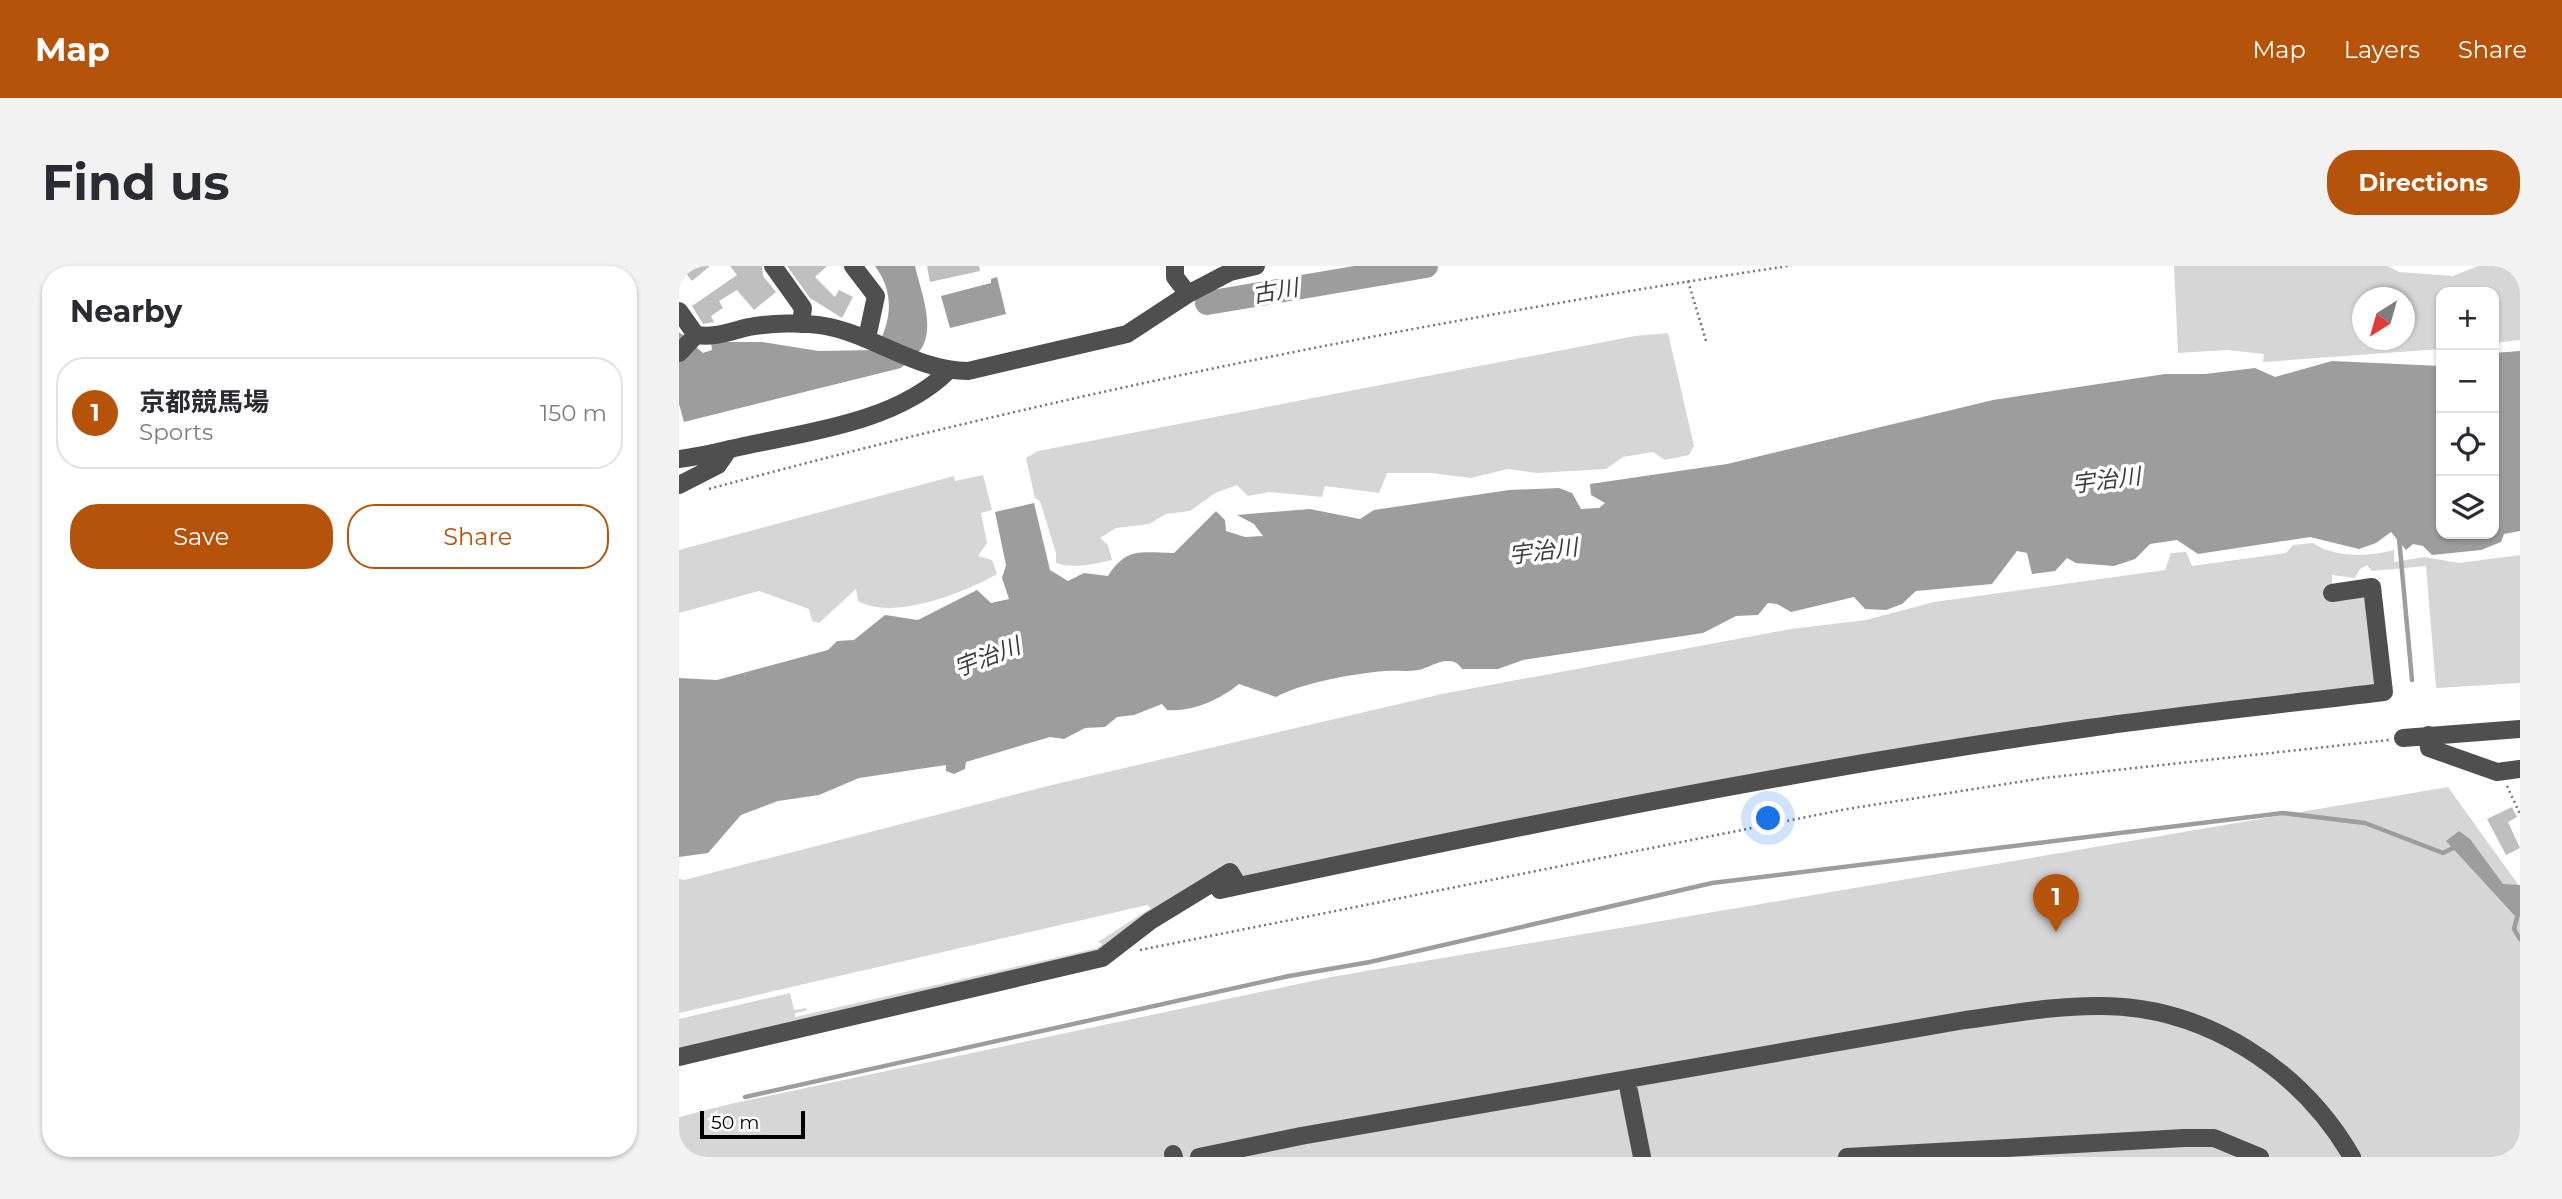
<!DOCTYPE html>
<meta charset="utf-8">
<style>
:root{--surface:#fff;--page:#f2f2f3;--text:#2b2b33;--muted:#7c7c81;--line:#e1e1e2;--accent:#b45309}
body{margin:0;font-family:Montserrat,"Noto Sans JP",sans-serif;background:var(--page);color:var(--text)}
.controls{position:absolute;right:21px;top:21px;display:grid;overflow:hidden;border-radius:14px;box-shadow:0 2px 5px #0004}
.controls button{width:63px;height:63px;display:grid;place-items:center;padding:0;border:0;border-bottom:2px solid var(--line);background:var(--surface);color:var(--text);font:35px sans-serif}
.compass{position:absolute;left:1673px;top:21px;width:63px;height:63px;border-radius:50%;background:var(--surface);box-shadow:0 2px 5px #0004;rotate:217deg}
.scale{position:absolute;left:21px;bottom:18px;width:105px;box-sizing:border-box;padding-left:7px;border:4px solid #000;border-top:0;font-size:19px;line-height:24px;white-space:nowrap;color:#000;-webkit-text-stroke:5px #fff;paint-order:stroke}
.you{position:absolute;left:1090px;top:553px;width:24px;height:24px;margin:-18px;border:5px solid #fff;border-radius:50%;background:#1a73e8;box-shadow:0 0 0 10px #1a73e833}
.badge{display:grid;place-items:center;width:46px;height:46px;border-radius:50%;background:var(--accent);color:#fff;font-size:23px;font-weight:700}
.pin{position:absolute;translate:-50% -58px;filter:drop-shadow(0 2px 4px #0008)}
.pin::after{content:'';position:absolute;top:37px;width:24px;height:21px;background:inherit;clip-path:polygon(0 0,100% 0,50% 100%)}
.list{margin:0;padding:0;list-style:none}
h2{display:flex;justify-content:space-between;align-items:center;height:91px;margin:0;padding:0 28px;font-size:30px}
h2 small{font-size:23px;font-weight:400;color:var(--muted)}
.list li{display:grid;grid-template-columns:46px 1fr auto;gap:21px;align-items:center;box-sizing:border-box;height:112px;margin:0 14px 14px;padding:0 14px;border:2px solid var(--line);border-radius:28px}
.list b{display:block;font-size:26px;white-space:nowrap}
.list p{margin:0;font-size:23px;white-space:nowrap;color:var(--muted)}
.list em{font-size:23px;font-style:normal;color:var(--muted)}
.actions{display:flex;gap:14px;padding:21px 28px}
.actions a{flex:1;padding:16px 0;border:2px solid var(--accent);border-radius:28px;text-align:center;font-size:24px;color:var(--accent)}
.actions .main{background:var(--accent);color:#fff}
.icon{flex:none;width:38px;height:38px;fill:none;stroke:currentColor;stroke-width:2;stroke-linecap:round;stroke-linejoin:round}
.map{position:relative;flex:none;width:1841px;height:891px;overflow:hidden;border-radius:28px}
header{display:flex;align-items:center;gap:42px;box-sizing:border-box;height:98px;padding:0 35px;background:var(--accent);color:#fff}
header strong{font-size:33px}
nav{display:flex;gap:38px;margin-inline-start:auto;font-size:24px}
.intro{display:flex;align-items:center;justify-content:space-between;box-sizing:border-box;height:168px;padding:0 42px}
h1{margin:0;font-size:49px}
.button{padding:18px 32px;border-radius:28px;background:var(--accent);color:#fff;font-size:24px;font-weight:700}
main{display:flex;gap:42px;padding:0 42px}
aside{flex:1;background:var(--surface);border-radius:28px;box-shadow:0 2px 5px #0004}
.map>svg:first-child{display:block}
.green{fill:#d6d6d6;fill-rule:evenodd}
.water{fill:#9d9d9d}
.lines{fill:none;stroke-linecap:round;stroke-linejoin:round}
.stream{stroke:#9d9d9d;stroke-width:4.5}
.river{stroke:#9d9d9d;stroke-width:24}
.building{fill:#bfbfbf}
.path{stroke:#717171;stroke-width:2.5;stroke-dasharray:2 3.5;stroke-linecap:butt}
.minor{stroke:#4f4f4f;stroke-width:18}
.labels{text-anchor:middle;stroke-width:7;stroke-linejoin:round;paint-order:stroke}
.water-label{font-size:23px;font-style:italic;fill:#3e3e3e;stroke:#fff}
</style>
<header>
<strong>Map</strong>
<nav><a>Map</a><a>Layers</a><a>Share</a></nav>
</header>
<div class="intro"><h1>Find us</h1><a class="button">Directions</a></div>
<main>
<aside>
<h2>Nearby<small></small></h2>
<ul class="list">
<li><span class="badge">1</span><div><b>京都競馬場</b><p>Sports</p></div><em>150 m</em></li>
</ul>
<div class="actions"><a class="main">Save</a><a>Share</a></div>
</aside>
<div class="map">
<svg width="1841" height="891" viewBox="0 0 1841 891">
<rect width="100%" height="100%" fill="#fff"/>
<path class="green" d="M 1495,0 L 1709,0 L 1720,6 L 1774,10 L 1799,0 L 1841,0 L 1841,74 L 1815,77 L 1815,26 L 1762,26 L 1762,83 L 1584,96 L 1585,88 L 1549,84 L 1499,87 ZM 1684,32 L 1726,32 L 1726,74 L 1684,74 Z
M 989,67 L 1015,180 L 1010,189 L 986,194 L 974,186 L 944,191 L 927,203 L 858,207 L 829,203 L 792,212 L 752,207 L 708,207 L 700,227 L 646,220 L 643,231 L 591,226 L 569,230 L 558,219 L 536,227 L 511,245 L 487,248 L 470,258 L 437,262 L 421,272 L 429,279 L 433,294 C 415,298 395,303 377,297 L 377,287 L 361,235 L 356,232 L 347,192 L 359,185 L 956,70 Z
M 304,209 L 313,244 L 302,247 L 308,277 L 299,290 L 313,294 L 318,308 C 285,327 214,355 179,335 L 177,323 L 140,357 L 133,355 L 130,343 L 80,325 L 0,347 L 0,284 L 275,210 L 276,215 Z
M 1634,277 C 1656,292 1691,291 1715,284 L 1715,296 L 1745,291 L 1780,297 L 1841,289 L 1841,417 L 1757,422 L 1747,300 L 1693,305 L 1688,299 L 1681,303 L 1676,312 L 1653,309 L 1653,326 L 1693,321 L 1705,426 L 1411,462 L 541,624 L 550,607 L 423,692 L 0,791 L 0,753 L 111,727 L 115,744 L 128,742 L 127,745 L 116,747 L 116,751 L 419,682 L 423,678 L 419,676 L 472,642 L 468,639 L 0,747 L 0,613 L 5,614 L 381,517 L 763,428 L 1112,363 L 1187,354 L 1255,336 L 1486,304 L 1492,287 L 1507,286 L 1513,300 L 1607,287 L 1614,279 Z
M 1769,521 L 1841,621 L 1841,891 L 0,891 L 0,851 L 51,838 L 652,711 Z"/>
<path class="water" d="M 196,0 L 236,0 C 241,23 257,61 242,83 C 237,90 228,96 222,102 L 5,156 L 0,138 L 0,66 L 24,87 L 33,84 L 32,76 L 83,76 L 140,85 L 196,84 C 213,56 216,27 196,0 Z
M 318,11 L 327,48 L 271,62 L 262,30 L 312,17 L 312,13 Z
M 1841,85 L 1841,265 L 1825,268 L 1822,276 L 1802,284 L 1753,289 L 1744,280 L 1734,278 L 1727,284 L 1712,266 L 1697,277 L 1680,283 L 1631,271 L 1519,288 L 1498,274 L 1471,278 L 1456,293 L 1435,300 L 1397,297 L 1388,292 L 1376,305 L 1353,308 L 1348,287 L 1338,285 L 1313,318 L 1237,325 L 1223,338 L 1207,344 L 1186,343 L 1175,331 L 1112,346 L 1098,338 L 1089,337 L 1079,349 L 1057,350 L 1024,367 L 844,394 L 819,403 L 783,403 C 780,398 776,395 770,395 C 760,394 749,402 739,404 C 728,406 717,404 706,405 C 674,408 625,416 597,431 L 560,418 C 540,434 514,446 488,444 L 483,438 L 455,449 L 438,451 L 426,461 L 406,462 L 385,473 L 371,471 L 287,496 L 286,503 L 275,508 L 267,505 L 267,499 L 180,512 L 140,529 L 99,535 L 62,549 L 29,587 L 0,591 L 0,412 L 38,414 L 149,384 L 158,375 L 175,374 L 206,349 L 239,354 L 298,324 L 312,337 L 330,333 L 323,312 L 327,299 L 316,246 L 355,237 L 371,304 L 389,315 L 405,307 L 429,310 C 448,280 463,287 495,287 L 537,245 L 546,254 L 547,265 L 566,271 L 584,270 L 575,258 L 558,249 L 631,243 L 681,253 L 695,244 L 830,224 L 880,222 L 893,227 L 902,243 L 920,242 L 926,237 L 912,229 L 911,218 L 1048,198 L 1314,134 L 1486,108 L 1526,108 L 1576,102 L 1596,111 L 1653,95 L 1762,100 L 1762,268 L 1815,268 L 1815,87 Z
M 1780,565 L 1791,573 L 1824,618 L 1841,619 L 1841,650 L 1836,650 L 1767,575 Z"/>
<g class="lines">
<path class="stream" d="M 1720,272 L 1733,414
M 1841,640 L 1835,663 L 1841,673
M 66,831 L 610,710 L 691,696 L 1033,617 L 1604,547 L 1686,557 L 1764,587 L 1778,580"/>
<path class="river" d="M 528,37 L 747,0"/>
</g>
<path class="building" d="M 1,0 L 31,0 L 13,15 Z
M 51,0 L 83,0 L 84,10 L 97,26 L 75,44 L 58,24 L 40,35 L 44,42 L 32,50 L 35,56 L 24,58 L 13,40 L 58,9 Z
M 108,0 L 148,0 L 136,11 L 156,31 L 160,24 L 174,31 L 163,52 L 131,32 Z
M 248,0 L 300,0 L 301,5 L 251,16 Z
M 1833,541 L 1838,551 L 1829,556 L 1841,582 L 1827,589 L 1808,553 Z"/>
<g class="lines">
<path class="path" d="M 1009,15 L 1027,75
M 30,223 C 385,126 746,55 1109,0
M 1828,520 L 1841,548
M 461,684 L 1168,543 L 1365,512 L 1710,474"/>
<path class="minor" d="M 94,0 L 124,42 L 122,58
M 174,0 L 197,30 L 188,72
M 496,0 L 496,11 L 509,28
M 0,45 L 17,69 C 36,72 52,65 70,61 C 93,57 123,56 146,60 C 195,69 238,105 289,105 L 448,68 L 509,28 L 551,6 L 577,0
M 0,87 L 17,69
M 0,193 C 25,190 50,183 74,178 C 138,165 221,153 269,105
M 0,219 L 39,199 L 50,183
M 1749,469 L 1750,482 L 1818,506 L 1841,503
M 1724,472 L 1841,463
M 0,791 L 423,692 L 471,655 L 551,606 L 556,614 L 541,624 C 829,562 1118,503 1410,462 C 1508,448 1606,438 1705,426 L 1693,321 L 1653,327
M 950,825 L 963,891
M 494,888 L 495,891
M 520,891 L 622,870 L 1286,754 C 1332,748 1378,739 1424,740 C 1527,741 1622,803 1673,891
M 1168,891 L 1505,872 L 1535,872 L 1581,891"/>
</g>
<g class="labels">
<g class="water-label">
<text transform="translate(596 25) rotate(-10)" y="8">古川</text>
<text transform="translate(1427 214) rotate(-7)" y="8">宇治川</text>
<text transform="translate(864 285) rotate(-7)" y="8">宇治川</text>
<text transform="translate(308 391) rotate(-21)" y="8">宇治川</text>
</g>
</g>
</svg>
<div class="controls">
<button>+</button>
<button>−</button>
<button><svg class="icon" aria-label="locate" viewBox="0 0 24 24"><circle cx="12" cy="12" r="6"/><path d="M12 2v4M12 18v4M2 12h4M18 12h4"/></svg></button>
<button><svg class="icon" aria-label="layers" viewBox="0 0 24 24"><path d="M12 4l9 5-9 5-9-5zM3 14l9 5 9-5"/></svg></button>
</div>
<svg class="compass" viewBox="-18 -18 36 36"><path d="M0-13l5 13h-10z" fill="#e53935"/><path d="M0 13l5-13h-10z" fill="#7c7c81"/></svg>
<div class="scale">50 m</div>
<div class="you"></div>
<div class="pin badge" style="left:1377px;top:666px">1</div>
</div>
</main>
